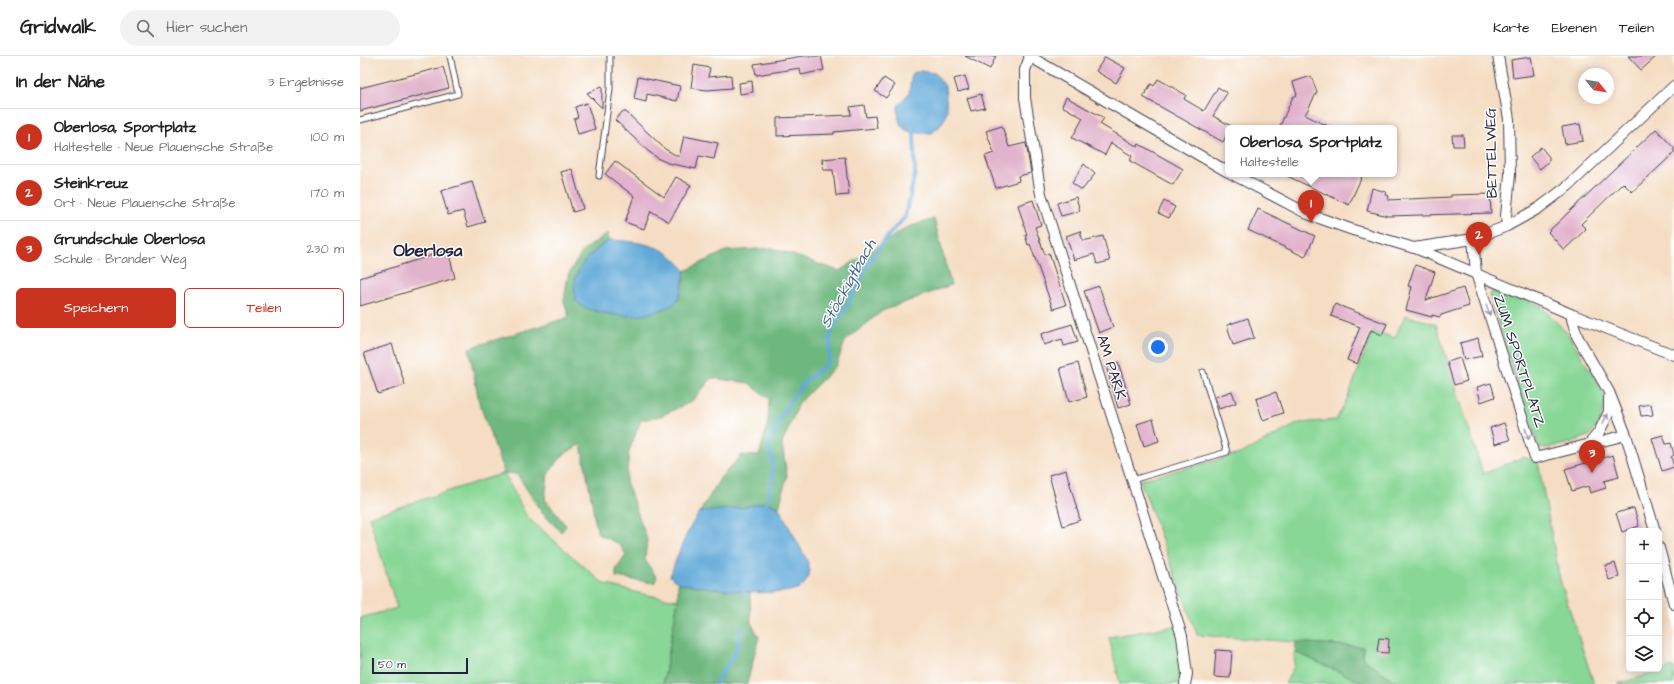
<!DOCTYPE html>
<html lang="de">
<meta charset="utf-8">
<style>
:root{--surface:#fff;--page:#f2f2f2;--text:#222;--muted:#767676;--line:#e0e0e0;--accent:#c8321e}
body{margin:0;font-family:"Architects Daughter",sans-serif;background:var(--page);color:var(--text)}
.controls{position:absolute;right:12px;bottom:12px;display:grid;overflow:hidden;border-radius:6px;box-shadow:0 2px 10px #0003}
.controls button{width:36px;height:36px;display:grid;place-items:center;padding:0;border:0;border-bottom:1px solid var(--line);background:var(--surface);color:var(--text);font:20px sans-serif}
.compass{position:absolute;left:1218px;top:12px;width:36px;height:36px;border-radius:50%;background:var(--surface);box-shadow:0 2px 10px #0003;rotate:120deg}
.scale{position:absolute;left:12px;bottom:10px;width:96px;box-sizing:border-box;padding-left:4px;border:2px solid #22223b;border-top:0;font-size:11px;line-height:14px;white-space:nowrap;color:#22223b;-webkit-text-stroke:3px #fff;paint-order:stroke}
.you{position:absolute;left:798px;top:291px;width:14px;height:14px;margin:-10px;border:3px solid #fff;border-radius:50%;background:#1a73e8;box-shadow:0 0 0 6px #1a73e833}
.badge{display:grid;place-items:center;width:26px;height:26px;border-radius:50%;background:var(--accent);color:#fff;font-size:13px;font-weight:700}
.pin{position:absolute;translate:-50% -33px;filter:drop-shadow(0 1px 2px #0008)}
.pin::after{content:'';position:absolute;top:21px;width:14px;height:12px;background:inherit;clip-path:polygon(0 0,100% 0,50% 100%)}
.popup{position:absolute;left:865px;top:69px;width:172px;height:52px;box-sizing:border-box;display:grid;place-content:center;border-radius:6px;background:var(--surface);filter:drop-shadow(0 1px 3px #0005);font-size:13px;white-space:nowrap;color:var(--muted)}
.popup b{font-size:15px;color:var(--text)}
.popup::after{content:'';position:absolute;left:50%;top:100%;margin-left:-8px;border:8px solid transparent;border-top-color:var(--surface)}
.list{margin:0;padding:0;list-style:none}
h2{display:flex;justify-content:space-between;align-items:center;height:52px;margin:0;padding:0 16px;font-size:17px}
h2 small{font-size:13px;font-weight:400;color:var(--muted)}
.list li{display:grid;grid-template-columns:26px 1fr auto;gap:12px;align-items:center;box-sizing:border-box;height:56px;padding:0 16px;border-top:1px solid var(--line)}
.list b{display:block;font-size:15px;white-space:nowrap}
.list p{margin:0;font-size:13px;white-space:nowrap;color:var(--muted)}
.list em{font-size:13px;font-style:normal;color:var(--muted)}
.actions{display:flex;gap:8px;padding:12px 16px}
.actions a{flex:1;padding:9px 0;border:1px solid var(--accent);border-radius:6px;text-align:center;font-size:14px;color:var(--accent)}
.actions .main{background:var(--accent);color:#fff}
.icon{flex:none;width:22px;height:22px;fill:none;stroke:currentColor;stroke-width:2;stroke-linecap:round;stroke-linejoin:round}
.map{position:relative;flex:none;width:1314px;height:628px;overflow:hidden}
header{display:flex;align-items:center;gap:24px;box-sizing:border-box;height:56px;padding:0 20px;background:var(--surface);border-bottom:1px solid var(--line)}
header strong{font-size:19px}
nav{display:flex;gap:22px;margin-inline-start:auto;font-size:14px}
.search{width:280px;height:36px;background:var(--page);display:flex;align-items:center;gap:10px;box-sizing:border-box;padding:0 14px;border-radius:22px;color:var(--muted);font-size:15px}
main{display:flex}
aside{flex:1;background:var(--surface)}
.map>svg:first-child{display:block}
.green{fill:#88d796;stroke:#557c68}
.forest{fill:#6eb87f;stroke:#486d5d}
.water{fill:#61a9d8;stroke:#42668a}
.lines{fill:none;stroke-linecap:round;stroke-linejoin:round}
.stream{stroke:#61a9d8;stroke-width:4}
.building{fill:#e1b3cc}
.lane-casing{stroke:#423e4f;stroke-width:7}
.street-casing{stroke:#423e4f;stroke-width:12}
.lane{stroke:#fff;stroke-width:5}
.street{stroke:#fff;stroke-width:10}
.oneway{stroke:#9c9ca7}
.labels{text-anchor:middle;stroke-width:3;stroke-linejoin:round;paint-order:stroke}
.street-label{font-size:15px;fill:#22223b;stroke:#fff}
.water-label{font-size:16px;font-style:italic;fill:#3e5f82;stroke:#fff}
.quarter-label{font-size:17px;font-weight:bold;fill:#22223b;stroke:#fff}
</style>
<header>
<strong>Gridwalk</strong>
<div class="search"><svg class="icon" aria-label="search" viewBox="0 0 24 24"><circle cx="10" cy="10" r="6"/><path d="M15 15l6 6"/></svg>Hier suchen</div>
<nav><a>Karte</a><a>Ebenen</a><a>Teilen</a></nav>
</header>
<main>
<aside>
<h2>In der Nähe<small>3 Ergebnisse</small></h2>
<ul class="list">
<li><span class="badge">1</span><div><b>Oberlosa, Sportplatz</b><p>Haltestelle · Neue Plauensche Straße</p></div><em>100 m</em></li>
<li><span class="badge">2</span><div><b>Steinkreuz</b><p>Ort · Neue Plauensche Straße</p></div><em>170 m</em></li>
<li><span class="badge">3</span><div><b>Grundschule Oberlosa</b><p>Schule · Brander Weg</p></div><em>230 m</em></li>
</ul>
<div class="actions"><a class="main">Speichern</a><a>Teilen</a></div>
</aside>
<div class="map">
<svg width="1314" height="628" viewBox="0 0 1314 628">
<rect width="100%" height="100%" fill="#fff"/>
<filter id="ink" filterUnits="userSpaceOnUse"><feTurbulence type="fractalNoise" baseFrequency=".025" numOctaves="2"/><feDisplacementMap in="SourceGraphic" scale="8" xChannelSelector="R" yChannelSelector="G"/><feConvolveMatrix kernelMatrix="1 2 1 2 8 2 1 2 1" color-interpolation-filters="sRGB"/></filter>
<filter id="wash" filterUnits="userSpaceOnUse"><feTurbulence type="fractalNoise" baseFrequency=".012" numOctaves="4" result="noise"/><feDisplacementMap in="SourceGraphic" scale="16" xChannelSelector="R" yChannelSelector="G"/><feGaussianBlur stdDeviation="0.9" result="paint"/><feColorMatrix in="noise" values="0 0 0 0 0 0 0 0 0 0 0 0 0 0 0 0 0 1.4 0 .05"/><feComposite in="paint" operator="in"/></filter>
<g filter="url(#wash)">
<rect width="100%" height="100%" fill="#f5ddc3"/>
<path class="green" d="M 1135,232 L 1181,250 L 1208,278 L 1242,334 L 1246,345 L 1239,367 L 1229,380 L 1206,388 L 1180,393 L 1162,343 L 1130,239 Z
M 1045,259 L 1076,268 L 1123,418 L 1163,401 L 1178,406 L 1200,524 L 1234,628 L 1039,628 L 1003,603 L 1003,591 L 837,579 L 780,424 L 880,398 L 939,367 L 976,364 L 988,341 L 1013,275 L 1035,282 Z
M 144,417 L 167,461 L 244,528 L 287,539 L 318,544 L 303,628 L 0,628 L 0,562 L 37,552 L 9,461 Z
M 815,570 C 821,589 825,609 819,628 L 760,628 L 749,581 Z
M 935,596 L 1006,628 L 925,628 L 934,611 Z
M 1314,611 L 1314,628 L 1257,628 Z"/>
<path class="forest" d="M 574,163 L 591,229 L 522,255 L 485,285 L 476,310 L 439,347 L 422,388 L 427,420 L 419,452 L 407,446 L 379,452 L 340,456 L 361,421 L 382,399 L 399,400 L 408,365 L 409,343 L 389,327 L 352,322 L 332,345 L 301,360 L 281,364 L 269,395 L 266,425 L 287,483 L 285,504 L 297,522 L 294,527 L 256,521 L 256,514 L 266,499 L 259,488 L 238,478 L 234,461 L 232,446 L 221,388 L 203,399 L 188,418 L 185,443 L 206,470 L 201,476 L 182,457 L 157,418 L 144,417 L 119,346 L 109,292 L 209,261 L 204,245 L 208,219 L 223,195 L 248,177 L 249,184 L 231,197 L 323,228 L 325,215 L 366,195 L 413,192 L 479,215 L 548,171 Z
M 318,527 L 390,536 L 391,567 L 399,581 L 387,628 L 303,628 L 318,544 Z
M 936,586 L 1003,591 L 1003,603 L 1039,628 L 1006,628 L 935,596 Z"/>
<path class="water" d="M 561,15 L 575,17 L 585,30 L 587,53 L 585,62 L 580,70 L 572,77 C 562,77 544,79 540,67 C 538,62 538,55 538,50 L 549,37 L 552,17 Z
M 249,184 C 270,185 299,187 315,203 C 319,206 322,211 325,215 C 324,223 321,242 315,247 C 306,254 280,261 269,260 C 256,260 224,255 217,246 C 215,244 215,240 215,237 C 211,213 232,197 249,184 Z
M 407,446 L 419,452 L 447,504 L 450,515 C 448,521 446,528 441,531 C 421,544 343,531 318,527 L 310,520 C 318,498 326,475 340,456 L 379,452 Z"/>
<g class="lines">
<path class="stream" d="M 407,446 L 413,422 L 412,402 L 409,394 L 410,383 L 429,346 L 445,326 L 469,306 L 470,282 L 473,271 L 486,252 L 507,210 L 526,182 L 545,161 L 555,118 L 554,77
M 383,536 L 383,539
M 355,628 L 374,598 L 378,591 L 381,571"/>
</g>
<g id="blocks">
<path class="building" d="M 443,0 L 461,0 L 464,14 L 441,19 L 440,12 L 396,19 L 394,8 Z
M 605,0 L 636,0 L 630,13 Z
M 1268,0 L 1297,0 L 1281,14 Z
M 745,1 L 765,12 L 756,27 L 736,15 Z
M 1171,1 L 1174,19 L 1153,22 L 1151,4 Z
M 334,9 L 350,12 L 348,21 L 371,19 L 372,32 L 347,34 L 331,32 Z
M 83,11 L 89,32 L 0,55 L 0,32 Z
M 605,20 L 609,33 L 598,36 L 594,23 Z
M 951,20 L 957,36 L 945,59 L 972,72 L 919,72 L 933,41 L 937,39 L 933,26 Z
M 278,21 L 320,30 L 317,45 L 287,38 L 286,46 L 274,43 Z
M 524,22 L 535,29 L 526,42 L 515,35 Z
M 798,23 L 826,39 L 824,43 L 844,55 L 858,31 L 867,37 L 853,60 L 871,70 L 870,72 L 868,72 L 868,76 L 863,86 L 783,41 L 791,28 L 794,30 Z
M 392,25 L 393,36 L 380,38 L 379,27 Z
M 242,30 L 242,52 L 227,37 Z
M 621,38 L 625,52 L 611,55 L 607,42 Z
M 706,41 L 744,62 L 740,68 L 778,91 L 779,88 L 823,113 L 813,129 L 770,105 L 772,100 L 751,87 L 745,99 L 712,82 L 723,62 L 702,50 Z
M 227,47 L 235,73 L 218,78 L 214,63 L 218,61 L 215,51 Z
M 504,49 L 506,61 L 515,60 L 517,72 L 474,76 L 474,78 L 417,80 L 417,62 L 491,59 L 490,51 Z
M 262,56 L 266,56 L 305,93 L 319,101 L 324,80 L 358,87 L 354,103 L 339,100 L 336,113 L 308,107 L 299,103 L 288,95 L 255,64 Z
M 1220,68 L 1223,85 L 1205,88 L 1202,71 Z
M 642,70 L 649,91 L 666,87 L 671,117 L 658,120 L 659,125 L 636,132 L 625,100 L 634,97 L 626,75 Z
M 1296,73 L 1314,92 L 1314,97 L 1272,136 L 1263,127 L 1221,168 L 1226,173 L 1204,194 L 1188,176 Z
M 1092,79 L 1103,79 L 1104,90 L 1093,90 Z
M 1181,91 L 1189,101 L 1189,105 L 1180,113 L 1170,101 Z
M 485,101 L 489,139 L 476,140 L 473,114 L 463,114 L 462,103 Z
M 255,105 L 304,141 L 316,121 L 331,129 L 309,166 L 291,155 L 284,173 L 265,166 L 274,140 L 245,118 Z
M 724,108 L 735,118 L 722,134 L 712,127 Z
M 212,113 L 223,153 L 213,156 L 201,116 Z
M 923,118 L 1003,118 L 989,149 Z
M 112,126 L 125,166 L 108,171 L 103,155 L 88,159 L 81,135 Z
M 1012,132 L 1026,136 L 1025,139 L 1029,140 L 1028,144 L 1091,141 L 1091,139 L 1130,138 L 1131,157 L 1028,160 L 1007,155 Z
M 716,141 L 720,155 L 701,160 L 697,147 Z
M 673,144 L 681,169 L 675,171 L 685,199 L 689,197 L 706,249 L 693,253 L 670,188 L 668,189 L 665,179 L 667,179 L 658,149 Z
M 804,145 L 815,151 L 809,162 L 798,157 Z
M 898,153 L 955,180 L 945,201 L 888,174 Z
M 720,175 L 723,185 L 743,180 L 750,205 L 737,208 L 734,198 L 714,204 L 706,180 Z
M 88,194 L 95,222 L 0,250 L 0,222 Z
M 1055,209 L 1075,216 L 1066,244 L 1103,232 L 1109,250 L 1081,259 L 1080,261 L 1072,259 L 1072,261 L 1046,254 L 1052,231 L 1048,230 Z
M 739,230 L 753,271 L 739,277 L 724,235 Z
M 975,248 L 1027,268 L 1022,279 L 1011,274 L 997,308 L 987,304 L 1000,271 L 971,260 Z
M 888,262 L 894,282 L 873,289 L 867,269 Z
M 712,268 L 718,286 L 704,290 L 702,283 L 684,289 L 681,278 Z
M 1118,282 L 1122,300 L 1104,304 L 1100,287 Z
M 32,288 L 45,329 L 18,338 L 4,297 Z
M 1100,302 L 1107,325 L 1094,329 L 1087,306 Z
M 758,306 L 771,348 L 758,352 L 746,310 Z
M 718,307 L 727,341 L 709,346 L 700,312 Z
M 1131,327 L 1135,341 L 1121,346 L 1117,331 Z
M 872,335 L 876,347 L 859,353 L 855,341 Z
M 916,336 L 923,357 L 903,364 L 896,343 Z
M 1291,348 L 1293,359 L 1281,360 L 1279,350 Z
M 793,363 L 799,385 L 784,390 L 777,368 Z
M 1144,367 L 1150,384 L 1135,388 L 1130,372 Z
M 1303,379 L 1306,388 L 1311,387 L 1314,399 L 1311,401 L 1314,411 L 1302,415 L 1292,382 Z
M 1253,399 L 1259,421 L 1244,425 L 1246,432 L 1230,437 L 1228,430 L 1212,435 L 1205,413 Z
M 706,414 L 720,464 L 703,470 L 689,419 Z
M 1274,452 L 1279,470 L 1262,476 L 1256,457 Z
M 1255,507 L 1259,521 L 1249,524 L 1245,510 Z
M 1019,582 L 1029,583 L 1028,597 L 1017,596 Z
M 856,594 L 872,595 L 870,622 L 854,621 Z"/>
</g>
</g>
<g filter="url(#ink)">
<use href="#blocks" fill-opacity="0" stroke="#423e4f" stroke-width="1"/>
<g class="lines">
<defs>
<path id="lane" d="M 0,64 L 98,38 L 90,0
M 239,120 L 250,33 L 250,0
M 772,424 L 867,396 L 843,316"/>
<path id="street" d="M 669,0 L 868,116
M 1138,0 L 1149,63 L 1150,119 L 1146,160 L 1147,170
M 670,1 L 665,14 L 665,42 L 681,138 L 822,580 L 827,618 L 825,628
M 872,118 L 948,158 L 993,174 L 1054,192 L 1113,183 L 1147,170 L 1179,152 L 1208,130 L 1314,30
M 1113,183 L 1116,217 L 1175,402 L 1266,379
M 1055,192 L 1213,259 L 1314,299
M 1213,259 L 1212,263 L 1217,280 L 1249,336 L 1266,379 L 1295,475
M 1230,387 L 1239,376 L 1249,356 L 1249,342
M 1299,492 L 1314,548"/>
</defs>
<use href="#lane" class="lane-casing"/>
<use href="#street" class="street-casing"/>
<use href="#lane" class="lane"/>
<use href="#street" class="street"/>
</g>
<defs><path id="oneway-shaft" d="M-6 0H5M1.5-3L5.5 0L1.5 3" fill="none" stroke-width="1.6" stroke-linecap="round" stroke-linejoin="round"/></defs>
<g class="oneway">
<use href="#oneway-shaft" transform="translate(1128 254) rotate(72)"/>
<use href="#oneway-shaft" transform="translate(1245 363) rotate(-62)"/>
<use href="#oneway-shaft" transform="translate(1167 378) rotate(72)"/>
</g>
</g>
<g class="labels">
<g class="street-label">
<text transform="translate(1131 97) rotate(-91)" y="5">BETTELWEG</text>
<text transform="translate(1160 305) rotate(72)" y="5">ZUM SPORTPLATZ</text>
<text transform="translate(752 311) rotate(72)" y="5">AM PARK</text>
</g>
<g class="water-label">
<text transform="translate(487 227) rotate(-61)" y="6">Stöckigtbach</text>
</g>
<g class="quarter-label">
<text x="68" y="200">Oberlosa</text>
</g>
</g>
</svg>
<div class="controls">
<button>+</button>
<button>−</button>
<button><svg class="icon" aria-label="locate" viewBox="0 0 24 24"><circle cx="12" cy="12" r="6"/><path d="M12 2v4M12 18v4M2 12h4M18 12h4"/></svg></button>
<button><svg class="icon" aria-label="layers" viewBox="0 0 24 24"><path d="M12 4l9 5-9 5-9-5zM3 14l9 5 9-5"/></svg></button>
</div>
<svg class="compass" viewBox="-18 -18 36 36"><path d="M0-13l5 13h-10z" fill="#e53935"/><path d="M0 13l5-13h-10z" fill="#767676"/></svg>
<div class="scale">50 m</div>
<div class="you"></div>
<div class="pin badge" style="left:951px;top:167px">1</div>
<div class="popup"><b>Oberlosa, Sportplatz</b>Haltestelle</div>
<div class="pin badge" style="left:1119px;top:199px">2</div>
<div class="pin badge" style="left:1232px;top:417px">3</div>
</div>
</main>
